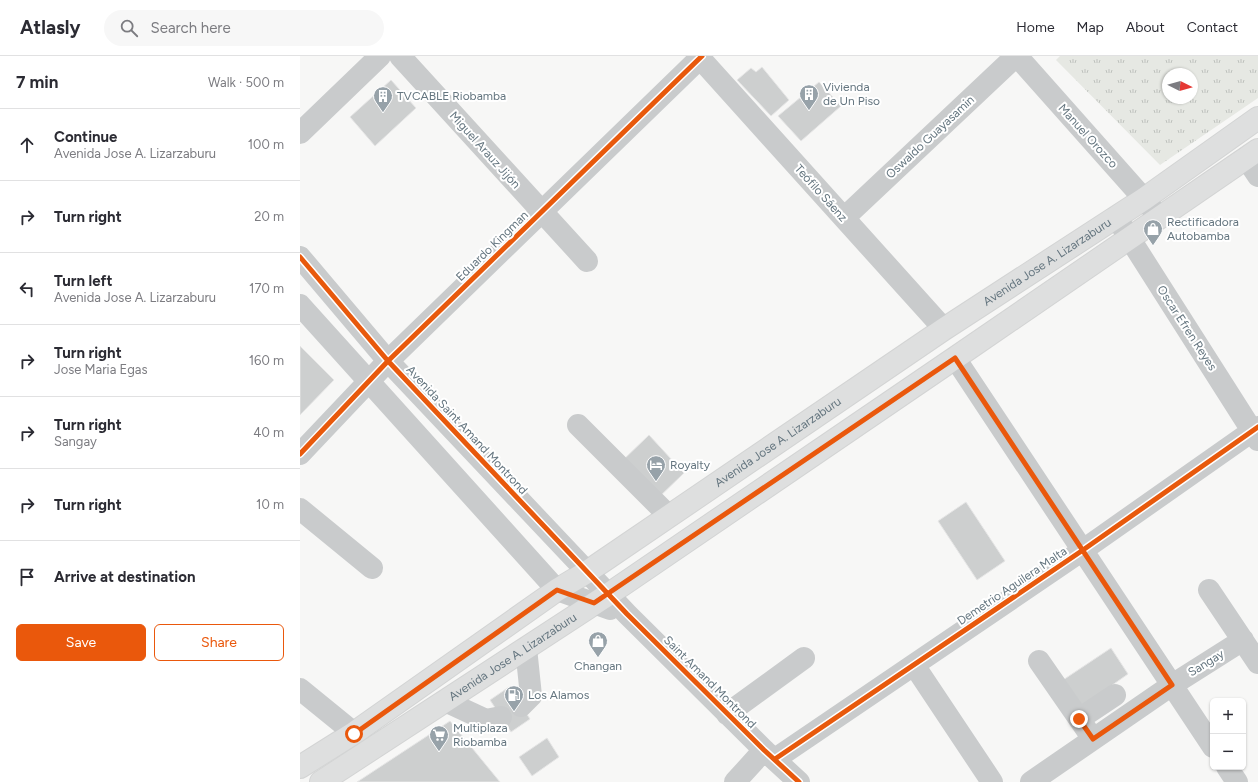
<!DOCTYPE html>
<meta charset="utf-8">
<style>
:root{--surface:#fff;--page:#f7f7f7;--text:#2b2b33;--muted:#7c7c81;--line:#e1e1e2;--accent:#ea580c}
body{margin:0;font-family:Figtree,sans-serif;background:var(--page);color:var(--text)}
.controls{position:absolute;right:12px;bottom:12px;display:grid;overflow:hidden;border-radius:6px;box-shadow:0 1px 3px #0004}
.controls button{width:36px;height:36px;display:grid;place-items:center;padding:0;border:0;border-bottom:1px solid var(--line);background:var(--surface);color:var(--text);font:20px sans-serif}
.compass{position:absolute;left:862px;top:12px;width:36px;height:36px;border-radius:50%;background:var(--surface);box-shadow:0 1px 3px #0004;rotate:95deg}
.stop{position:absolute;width:12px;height:12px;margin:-9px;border:3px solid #ea580c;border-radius:50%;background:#fff}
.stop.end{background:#ea580c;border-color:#fff;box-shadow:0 1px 4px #0008}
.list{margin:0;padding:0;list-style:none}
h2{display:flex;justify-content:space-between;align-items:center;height:52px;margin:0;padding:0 16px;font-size:17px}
h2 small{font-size:13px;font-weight:400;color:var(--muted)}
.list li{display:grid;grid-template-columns:26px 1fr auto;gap:12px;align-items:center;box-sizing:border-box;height:72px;padding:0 16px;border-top:1px solid var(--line)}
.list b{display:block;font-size:15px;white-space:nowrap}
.list p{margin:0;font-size:13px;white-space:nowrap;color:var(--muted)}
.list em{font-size:13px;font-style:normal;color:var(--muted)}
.actions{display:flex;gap:8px;padding:12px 16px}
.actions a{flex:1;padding:9px 0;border:1px solid var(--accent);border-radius:6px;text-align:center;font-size:14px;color:var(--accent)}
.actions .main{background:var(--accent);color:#fff}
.icon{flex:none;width:22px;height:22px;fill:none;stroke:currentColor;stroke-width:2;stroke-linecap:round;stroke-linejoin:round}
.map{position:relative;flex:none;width:958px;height:726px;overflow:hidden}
header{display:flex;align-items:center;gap:24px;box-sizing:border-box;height:56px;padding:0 20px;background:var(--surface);border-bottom:1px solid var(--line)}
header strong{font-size:19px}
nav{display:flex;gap:22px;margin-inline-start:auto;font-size:14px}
.search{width:280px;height:36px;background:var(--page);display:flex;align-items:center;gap:10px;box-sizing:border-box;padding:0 14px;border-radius:22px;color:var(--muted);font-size:15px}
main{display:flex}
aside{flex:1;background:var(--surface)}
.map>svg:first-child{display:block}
.park{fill:url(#park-tufts);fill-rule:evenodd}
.building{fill:#cdcfcf;stroke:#e6e6e6}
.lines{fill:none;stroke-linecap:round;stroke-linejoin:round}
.major-casing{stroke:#d3d4d4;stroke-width:24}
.minor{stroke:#c9cbcc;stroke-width:22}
.major{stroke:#dedfdf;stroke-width:22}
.cycleway-casing{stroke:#fff;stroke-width:8}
.cycleway{stroke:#e8590c;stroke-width:5}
.route{stroke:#ea580c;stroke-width:5}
.labels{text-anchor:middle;stroke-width:4;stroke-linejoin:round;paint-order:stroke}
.poi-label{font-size:12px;fill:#64757f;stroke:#fff;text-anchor:start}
.street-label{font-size:12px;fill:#64757f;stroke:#fff}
</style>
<header>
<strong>Atlasly</strong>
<div class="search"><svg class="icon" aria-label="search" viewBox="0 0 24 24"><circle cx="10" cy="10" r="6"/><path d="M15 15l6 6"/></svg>Search here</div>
<nav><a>Home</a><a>Map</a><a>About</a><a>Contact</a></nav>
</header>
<main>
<aside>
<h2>7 min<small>Walk · 500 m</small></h2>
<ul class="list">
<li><svg class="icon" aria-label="ahead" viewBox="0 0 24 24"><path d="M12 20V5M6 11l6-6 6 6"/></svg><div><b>Continue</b><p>Avenida Jose A. Lizarzaburu</p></div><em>100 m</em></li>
<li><svg class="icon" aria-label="right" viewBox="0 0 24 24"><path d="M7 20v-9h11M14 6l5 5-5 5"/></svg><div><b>Turn right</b></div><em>20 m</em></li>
<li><svg class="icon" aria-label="left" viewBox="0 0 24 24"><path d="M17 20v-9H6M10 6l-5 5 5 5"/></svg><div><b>Turn left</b><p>Avenida Jose A. Lizarzaburu</p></div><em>170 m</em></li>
<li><svg class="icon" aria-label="right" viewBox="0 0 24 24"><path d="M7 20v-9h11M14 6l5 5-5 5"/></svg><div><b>Turn right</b><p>Jose Maria Egas</p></div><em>160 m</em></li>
<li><svg class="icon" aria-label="right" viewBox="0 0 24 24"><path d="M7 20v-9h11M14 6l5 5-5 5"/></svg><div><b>Turn right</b><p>Sangay</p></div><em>40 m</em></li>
<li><svg class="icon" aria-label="right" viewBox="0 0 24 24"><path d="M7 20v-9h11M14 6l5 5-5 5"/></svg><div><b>Turn right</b></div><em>10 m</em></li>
<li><svg class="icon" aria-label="arrive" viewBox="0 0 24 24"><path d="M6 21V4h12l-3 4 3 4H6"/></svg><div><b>Arrive at destination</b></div></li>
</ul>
<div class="actions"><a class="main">Save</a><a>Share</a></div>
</aside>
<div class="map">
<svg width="958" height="726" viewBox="0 0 958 726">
<defs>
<pattern id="park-tufts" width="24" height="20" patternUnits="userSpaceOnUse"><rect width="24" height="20" fill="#e6e8e3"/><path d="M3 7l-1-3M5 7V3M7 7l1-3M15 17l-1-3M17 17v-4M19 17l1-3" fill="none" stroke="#bec1bd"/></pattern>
</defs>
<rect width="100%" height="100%" fill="#f7f7f6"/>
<path class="park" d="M 760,0 L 958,0 L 958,42 L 860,109 L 756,4 ZM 868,18 L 892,18 L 892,42 L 868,42 Z"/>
<path class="building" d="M 462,11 L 489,44 L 471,60 L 437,24 L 451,12 L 456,16 Z
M 91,24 L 116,52 L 75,90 L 50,61 Z
M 519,26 L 541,50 L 501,85 L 478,60 Z
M 0,290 L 34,324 L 0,359 Z
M 349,379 L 384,417 L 355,445 L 320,407 Z
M 666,446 L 705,505 L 677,524 L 638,465 Z
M 811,592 L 828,618 L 781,651 L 763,624 Z
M 209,631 L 230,663 L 211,676 L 190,644 Z
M 150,665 L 200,726 L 57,726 Z
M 247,682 L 259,701 L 232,720 L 219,701 Z"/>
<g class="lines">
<defs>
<g id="major">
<path id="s1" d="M 0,711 L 54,677 L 257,534 L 287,516 L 644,273 L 844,143 L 958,62"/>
<path id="s2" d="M 21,726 L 309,538 L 655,302 L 958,94"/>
</g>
</defs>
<use href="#major" class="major-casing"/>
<path class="minor" d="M 100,0 L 287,205
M 398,0 L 644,273
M 717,0 L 844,143 L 859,161
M 0,77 L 80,0
M 946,102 L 958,120
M 816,161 L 958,384
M 544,162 L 716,0
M 0,201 L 88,305 L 327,558 L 464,694 L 499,726
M 0,249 L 257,534 L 310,553
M 655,302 L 913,691
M 278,369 L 369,460
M 0,398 L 88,305 L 402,0
M 0,453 L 72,512
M 909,534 L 958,607
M 739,605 L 793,683
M 614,609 L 692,726
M 0,633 L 54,677
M 145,645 L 186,664 L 201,661
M 221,650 L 231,640 L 226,592
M 427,658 L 504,602
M 779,663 L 815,639
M 475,703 L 783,494 L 958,371
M 927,711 L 937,726
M 435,726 L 464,694
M 731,726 L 872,629 L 943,584"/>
<use href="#major" class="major"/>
<defs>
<path id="cycleway" d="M 0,201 L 88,305 L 327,558 L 464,694 L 499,726
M 0,398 L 88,305 L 402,0
M 475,703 L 783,494 L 958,371"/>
</defs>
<use href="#cycleway" class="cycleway-casing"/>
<use href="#cycleway" class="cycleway"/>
</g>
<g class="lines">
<path class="route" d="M 54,678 L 257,534 L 294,547 L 655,302 L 872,629 L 793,683 L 779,663"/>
</g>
<defs>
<symbol id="building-pin" viewBox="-11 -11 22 30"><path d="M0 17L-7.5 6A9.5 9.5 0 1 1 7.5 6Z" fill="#97a2a9" stroke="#fff"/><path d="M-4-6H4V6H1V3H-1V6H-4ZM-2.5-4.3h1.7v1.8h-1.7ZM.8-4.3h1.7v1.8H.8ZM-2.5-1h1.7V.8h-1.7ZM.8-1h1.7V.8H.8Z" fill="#fff"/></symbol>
<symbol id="shop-pin" viewBox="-11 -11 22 30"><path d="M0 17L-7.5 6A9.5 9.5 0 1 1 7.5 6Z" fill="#97a2a9" stroke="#fff"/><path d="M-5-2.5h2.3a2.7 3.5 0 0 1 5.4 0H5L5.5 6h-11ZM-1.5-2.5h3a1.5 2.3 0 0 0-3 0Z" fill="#fff"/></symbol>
<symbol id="hotel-pin" viewBox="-11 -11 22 30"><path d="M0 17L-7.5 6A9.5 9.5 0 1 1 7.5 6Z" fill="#97a2a9" stroke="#fff"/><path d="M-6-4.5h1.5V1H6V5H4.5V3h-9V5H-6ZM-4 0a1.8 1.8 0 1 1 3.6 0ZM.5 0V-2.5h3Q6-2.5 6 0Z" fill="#fff"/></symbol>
<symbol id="fuel-pin" viewBox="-11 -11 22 30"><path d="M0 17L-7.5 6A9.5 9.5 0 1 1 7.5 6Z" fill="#97a2a9" stroke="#fff"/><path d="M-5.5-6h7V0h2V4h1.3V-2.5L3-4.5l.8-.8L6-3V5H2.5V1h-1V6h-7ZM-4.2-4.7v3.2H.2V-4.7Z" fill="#fff"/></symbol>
<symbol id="supermarket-pin" viewBox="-11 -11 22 30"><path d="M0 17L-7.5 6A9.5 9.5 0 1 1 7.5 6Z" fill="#97a2a9" stroke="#fff"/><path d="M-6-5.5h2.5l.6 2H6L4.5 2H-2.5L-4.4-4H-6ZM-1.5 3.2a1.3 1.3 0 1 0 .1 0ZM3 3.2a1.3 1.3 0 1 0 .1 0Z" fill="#fff"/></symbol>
</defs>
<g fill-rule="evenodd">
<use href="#building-pin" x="498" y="27" width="22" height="30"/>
<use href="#building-pin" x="72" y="29" width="22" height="30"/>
<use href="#shop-pin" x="842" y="162" width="22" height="30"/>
<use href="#hotel-pin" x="345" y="398" width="22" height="30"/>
<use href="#shop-pin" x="287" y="574" width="22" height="30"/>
<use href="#fuel-pin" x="203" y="628" width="22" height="30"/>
<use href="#supermarket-pin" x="128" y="668" width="22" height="30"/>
</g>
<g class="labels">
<g class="poi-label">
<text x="523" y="35">Vivienda<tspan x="523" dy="14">de Un Piso</tspan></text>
<text x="97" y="44">TVCABLE Riobamba</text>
<text x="867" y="170">Rectificadora<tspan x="867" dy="14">Autobamba</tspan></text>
<text x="370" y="413">Royalty</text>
<text x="298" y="614" text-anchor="middle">Changan</text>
<text x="228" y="643">Los Alamos</text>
<text x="153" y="676">Multiplaza<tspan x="153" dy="14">Riobamba</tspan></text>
</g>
<g class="street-label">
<text transform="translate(788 80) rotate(48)" y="4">Manuel Orozco</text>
<text transform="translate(630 81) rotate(-43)" y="4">Oswaldo Guayasamin</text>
<text transform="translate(185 94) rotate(48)" y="4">Miguel Arauz Jijón</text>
<text transform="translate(521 137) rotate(48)" y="4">Teófilo Sáenz</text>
<text transform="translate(192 190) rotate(-44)" y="4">Eduardo Kingman</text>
<text dy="4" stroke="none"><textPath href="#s1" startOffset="902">Avenida Jose A. Lizarzaburu</textPath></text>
<text transform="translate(887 272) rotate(57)" y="4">Oscar Efren Reyes</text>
<text transform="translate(167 374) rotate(47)" y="4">Avenida Saint Amand Montrond</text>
<text dy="4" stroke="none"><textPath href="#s1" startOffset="578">Avenida Jose A. Lizarzaburu</textPath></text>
<text transform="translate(712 530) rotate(-34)" y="4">Demetrio Aguilera Malta</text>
<text dy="4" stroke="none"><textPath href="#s2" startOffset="229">Avenida Jose A. Lizarzaburu</textPath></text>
<text transform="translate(906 607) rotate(-32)" y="4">Sangay</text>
<text transform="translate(410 626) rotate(45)" y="4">Saint Amand Montrond</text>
</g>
</g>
</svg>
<div class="controls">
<button>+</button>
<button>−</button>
</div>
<svg class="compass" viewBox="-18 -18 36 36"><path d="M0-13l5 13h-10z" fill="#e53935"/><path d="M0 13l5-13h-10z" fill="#7c7c81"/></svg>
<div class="stop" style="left:54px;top:678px"></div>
<div class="stop end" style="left:779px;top:663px"></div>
</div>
</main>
